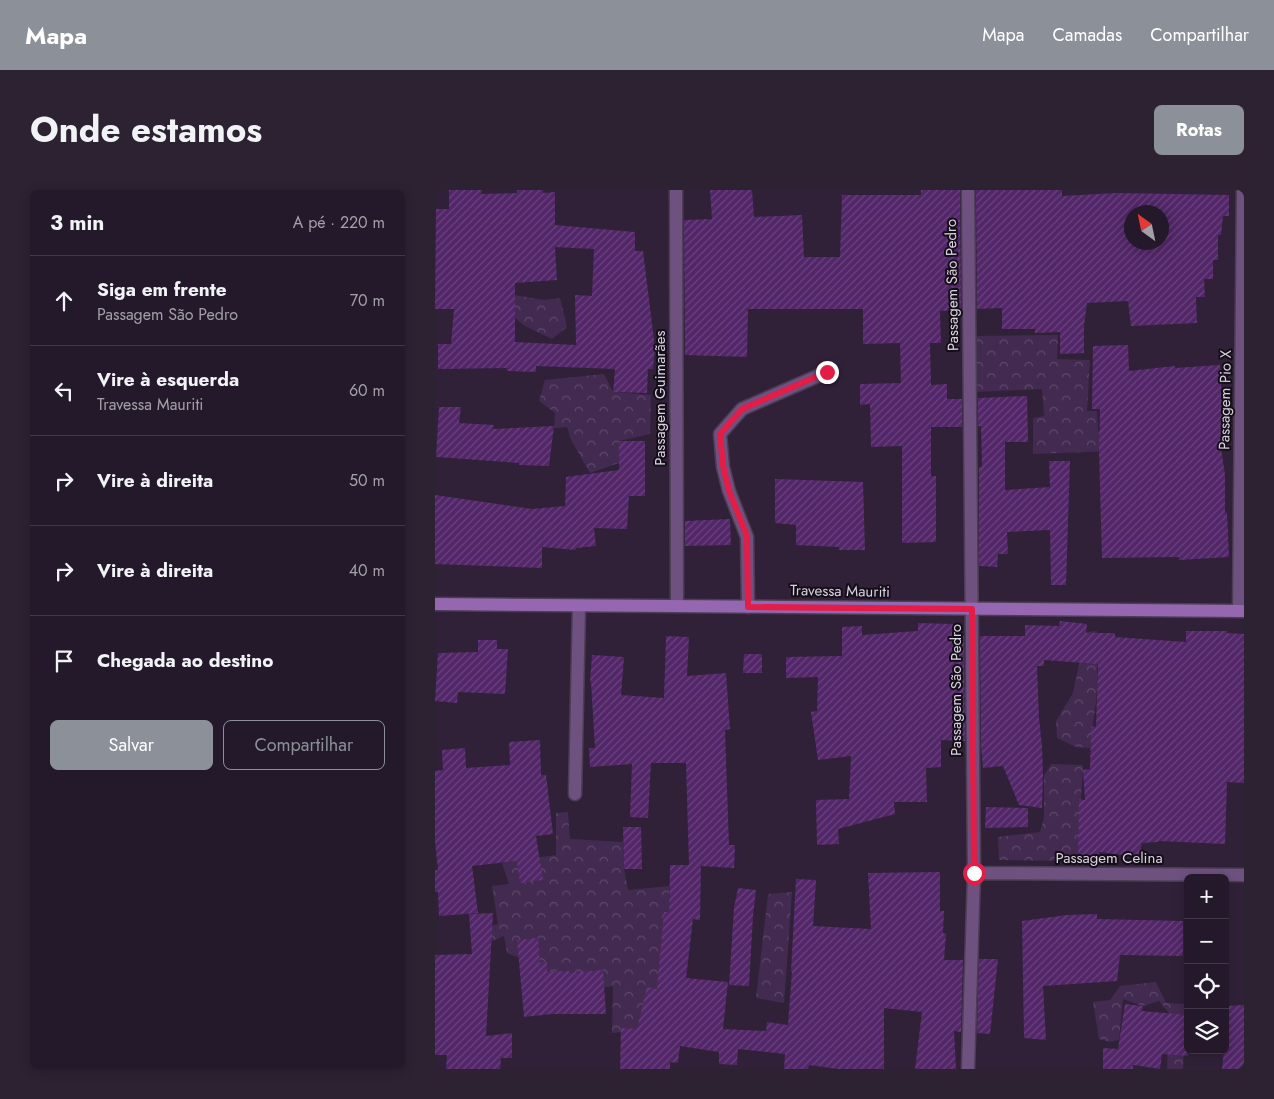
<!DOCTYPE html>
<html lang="pt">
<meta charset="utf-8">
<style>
:root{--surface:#24192a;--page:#2c2232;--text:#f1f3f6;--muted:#a3a0a8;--line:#413847;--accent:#8c9099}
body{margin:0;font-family:Jost,sans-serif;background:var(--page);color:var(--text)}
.controls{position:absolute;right:15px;bottom:15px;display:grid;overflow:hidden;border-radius:8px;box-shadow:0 2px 12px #0003}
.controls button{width:45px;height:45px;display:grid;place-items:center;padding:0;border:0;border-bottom:1px solid var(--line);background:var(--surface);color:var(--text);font:25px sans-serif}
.compass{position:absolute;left:689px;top:15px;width:45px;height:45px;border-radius:50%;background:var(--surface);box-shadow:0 2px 12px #0003;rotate:327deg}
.stop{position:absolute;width:15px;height:15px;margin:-11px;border:4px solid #e11d48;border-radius:50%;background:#fff}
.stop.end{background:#e11d48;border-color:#fff;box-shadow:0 1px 5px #0008}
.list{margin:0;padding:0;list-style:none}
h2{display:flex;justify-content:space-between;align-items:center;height:65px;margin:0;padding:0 20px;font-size:21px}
h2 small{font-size:16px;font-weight:400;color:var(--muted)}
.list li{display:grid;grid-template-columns:32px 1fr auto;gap:15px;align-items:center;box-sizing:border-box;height:90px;padding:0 20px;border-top:1px solid var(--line)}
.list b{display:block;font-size:19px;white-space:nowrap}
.list p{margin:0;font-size:16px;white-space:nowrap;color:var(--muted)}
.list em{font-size:16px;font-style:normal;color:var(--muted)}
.actions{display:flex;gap:10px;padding:15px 20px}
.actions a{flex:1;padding:11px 0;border:1px solid var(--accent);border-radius:8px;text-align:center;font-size:18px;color:var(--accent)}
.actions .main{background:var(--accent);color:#fff}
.icon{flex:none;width:28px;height:28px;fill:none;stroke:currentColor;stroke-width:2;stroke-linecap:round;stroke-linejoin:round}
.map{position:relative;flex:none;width:809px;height:879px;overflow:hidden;border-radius:8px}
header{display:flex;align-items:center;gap:30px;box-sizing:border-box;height:70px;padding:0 25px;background:var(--accent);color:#fff}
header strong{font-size:24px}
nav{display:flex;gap:28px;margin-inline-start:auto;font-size:18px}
.intro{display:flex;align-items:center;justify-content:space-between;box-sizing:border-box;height:120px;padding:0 30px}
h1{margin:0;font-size:35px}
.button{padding:12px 22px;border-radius:8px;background:var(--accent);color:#fff;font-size:18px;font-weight:700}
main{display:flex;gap:30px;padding:0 30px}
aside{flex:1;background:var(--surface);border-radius:8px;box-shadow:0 2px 12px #0003}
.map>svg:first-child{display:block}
.forest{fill:url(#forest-crowns)}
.building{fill:url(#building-hatch);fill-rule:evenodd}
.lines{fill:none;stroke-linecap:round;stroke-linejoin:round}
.lane-casing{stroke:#4b3d53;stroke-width:15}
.street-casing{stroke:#4b3d53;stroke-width:15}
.secondary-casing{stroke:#4b3d53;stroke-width:15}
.lane{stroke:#6e517f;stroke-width:12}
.street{stroke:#6e517f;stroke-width:12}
.secondary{stroke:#9567b0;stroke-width:12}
.route{stroke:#e11d48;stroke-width:6}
.labels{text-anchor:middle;stroke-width:4;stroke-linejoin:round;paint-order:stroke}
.street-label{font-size:15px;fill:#dbd2e1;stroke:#140e18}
</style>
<header>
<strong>Mapa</strong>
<nav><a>Mapa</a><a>Camadas</a><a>Compartilhar</a></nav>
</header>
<div class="intro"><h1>Onde estamos</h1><a class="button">Rotas</a></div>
<main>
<aside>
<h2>3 min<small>A pé · 220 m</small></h2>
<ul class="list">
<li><svg class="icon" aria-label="ahead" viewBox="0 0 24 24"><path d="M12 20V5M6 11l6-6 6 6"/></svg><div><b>Siga em frente</b><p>Passagem São Pedro</p></div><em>70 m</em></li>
<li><svg class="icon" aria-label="left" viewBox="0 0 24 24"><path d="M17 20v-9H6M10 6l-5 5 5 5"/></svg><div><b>Vire à esquerda</b><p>Travessa Mauriti</p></div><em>60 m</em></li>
<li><svg class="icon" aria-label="right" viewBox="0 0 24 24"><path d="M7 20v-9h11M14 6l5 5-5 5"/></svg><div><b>Vire à direita</b></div><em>50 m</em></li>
<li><svg class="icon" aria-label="right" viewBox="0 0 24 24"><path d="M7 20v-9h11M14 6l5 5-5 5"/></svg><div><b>Vire à direita</b></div><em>40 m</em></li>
<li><svg class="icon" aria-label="arrive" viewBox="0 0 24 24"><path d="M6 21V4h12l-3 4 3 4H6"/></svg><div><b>Chegada ao destino</b></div></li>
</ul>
<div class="actions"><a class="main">Salvar</a><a>Compartilhar</a></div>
</aside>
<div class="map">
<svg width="809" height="879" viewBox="0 0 809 879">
<defs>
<pattern id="forest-crowns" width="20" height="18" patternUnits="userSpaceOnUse" patternTransform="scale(1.25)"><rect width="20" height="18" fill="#432a51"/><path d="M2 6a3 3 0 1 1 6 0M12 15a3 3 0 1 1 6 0" fill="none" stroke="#5e486a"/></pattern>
<pattern id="building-hatch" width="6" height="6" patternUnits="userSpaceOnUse" patternTransform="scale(1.25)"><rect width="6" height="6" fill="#522668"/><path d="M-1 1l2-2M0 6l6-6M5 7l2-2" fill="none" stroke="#6a457d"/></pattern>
</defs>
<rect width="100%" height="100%" fill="#302138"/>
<path class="forest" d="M 80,105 L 109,110 L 125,108 L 132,137 L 117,149 L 90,136 L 80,128 Z
M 623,145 L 622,169 L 655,170 L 652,221 L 662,221 L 663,241 L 683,240 L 677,261 L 598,264 L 598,228 L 609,226 L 607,199 L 540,202 L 542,146 Z
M 169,184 L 178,202 L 216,205 L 215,244 L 184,251 L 184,273 L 155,283 L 136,250 L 132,237 L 119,238 L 120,223 L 104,211 L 110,190 Z
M 662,441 C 662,465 663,488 661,512 C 659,527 656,542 655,558 L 641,557 L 622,548 L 621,531 L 638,503 L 651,442 Z
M 616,574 L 648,575 L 643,667 L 640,671 L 564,670 L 563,647 L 605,642 L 609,628 L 609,586 Z
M 133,622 L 135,649 L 188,652 L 189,679 L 193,700 L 234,696 L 234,794 L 213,840 L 177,843 L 178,796 L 138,802 L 87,769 L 72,763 L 69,746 L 37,760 L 37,742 L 63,734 L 57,696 L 74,694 L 67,673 L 121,665 L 121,623 Z
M 357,702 L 349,813 L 321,808 L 333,704 Z
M 721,792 L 731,813 L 751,814 L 748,879 L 732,879 L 734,823 L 724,811 L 708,816 L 688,809 L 684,850 L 675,852 L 664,849 L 658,812 L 675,810 L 685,796 Z"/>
<path class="building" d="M 14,0 L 47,0 L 46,4 L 82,3 L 82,0 L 108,0 L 108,3 L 120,2 L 120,35 L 200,42 L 200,61 L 208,61 L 220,158 L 218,179 L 213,179 L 212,203 L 178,202 L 180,179 L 101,176 L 101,182 L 72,181 L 72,178 L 3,179 L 3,154 L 16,154 L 19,119 L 0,119 L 1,19 L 14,19 ZM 120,57 L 159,59 L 157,106 L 140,105 L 141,155 L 80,152 L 80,93 L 122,90 Z
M 275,0 L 317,0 L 319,27 L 367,25 L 369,67 L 405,67 L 407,5 L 486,5 L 486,0 L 525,0 L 526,120 L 505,121 L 506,153 L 495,153 L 496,195 L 512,194 L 512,209 L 527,209 L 527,237 L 496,237 L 496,286 L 501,286 L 501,352 L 467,353 L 467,256 L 436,257 L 435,214 L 425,215 L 425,194 L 466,193 L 465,153 L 428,154 L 428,119 L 313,119 L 312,167 L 250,165 L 249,30 L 277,29 Z
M 541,0 L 627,0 L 627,6 L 681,3 L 794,5 L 794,26 L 788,26 L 786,45 L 783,45 L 783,70 L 778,70 L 778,89 L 769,89 L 770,107 L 761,107 L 762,133 L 696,136 L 693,111 L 652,113 L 649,136 L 649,163 L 625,164 L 625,142 L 600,143 L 600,139 L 567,139 L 567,118 L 542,119 ZM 696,22 L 726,22 L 726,52 L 696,52 Z
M 693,155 L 694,181 L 740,176 L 740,178 L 785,175 L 787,214 L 790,215 L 786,258 L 790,285 L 790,323 L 792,322 L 794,367 L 744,370 L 744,367 L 667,368 L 664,262 L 665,219 L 657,219 L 658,156 Z
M 592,206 L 593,252 L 570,252 L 570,300 L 615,297 L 614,271 L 635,271 L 631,395 L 616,395 L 615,340 L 572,342 L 573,364 L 563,364 L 562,377 L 544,376 L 544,277 L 547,277 L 546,236 L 543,236 L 543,208 Z
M 4,217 L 26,217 L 24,233 L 59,235 L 58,239 L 119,236 L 114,276 L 84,275 L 84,273 L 1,267 Z
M 184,251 L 210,251 L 210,306 L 194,306 L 192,339 L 159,338 L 161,356 L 141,358 L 141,360 L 107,357 L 107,378 L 0,374 L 0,305 L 97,319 L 130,316 L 131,287 L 184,280 Z
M 340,289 L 428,292 L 430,360 L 404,360 L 404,357 L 361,355 L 361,335 L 340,333 Z
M 295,329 L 296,355 L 250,356 L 250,331 Z
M 625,431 L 652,434 L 651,443 L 680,443 L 680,447 L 751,452 L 751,441 L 792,441 L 792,443 L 809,444 L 809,593 L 792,592 L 790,654 L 724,651 L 723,652 L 707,653 L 704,667 L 664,662 L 664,667 L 643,667 L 644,609 L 650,610 L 648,580 L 655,579 L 656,536 L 661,537 L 663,474 L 609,470 L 609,476 L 602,476 L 604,528 L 607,556 L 608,586 L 607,618 L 584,615 L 568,576 L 548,578 L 546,555 L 545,446 L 590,446 L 590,435 L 624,436 Z
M 483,433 L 518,434 L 517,446 L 529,446 L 530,551 L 506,550 L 506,577 L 491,578 L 492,612 L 459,612 L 460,624 L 403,639 L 404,654 L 382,655 L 381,610 L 414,609 L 416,566 L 383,570 L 376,522 L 382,521 L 383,487 L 351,488 L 351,467 L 407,466 L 407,437 L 427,436 L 427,445 L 483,441 Z
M 231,446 L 254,447 L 252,486 L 291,483 L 295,539 L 290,540 L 294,655 L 300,655 L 299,678 L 266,676 L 265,730 L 258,729 L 251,788 L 293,792 L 288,839 L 331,841 L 332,832 L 353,835 L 357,782 L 356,782 L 361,689 L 381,690 L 378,736 L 436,739 L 433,683 L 505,682 L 505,721 L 509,721 L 508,743 L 511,744 L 509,770 L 528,770 L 526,842 L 519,841 L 521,879 L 480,879 L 487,822 L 449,818 L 449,879 L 403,879 L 374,875 L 373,879 L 349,879 L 350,864 L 303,859 L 302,875 L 284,874 L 284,862 L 245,856 L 243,873 L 235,872 L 235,879 L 185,879 L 186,838 L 202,839 L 212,797 L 222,799 L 229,722 L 234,722 L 235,675 L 254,675 L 251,573 L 216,573 L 213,628 L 195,627 L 197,574 L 155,577 L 154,558 L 160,558 L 156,492 L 155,492 L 157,465 L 189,467 L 186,505 L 229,508 Z
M 43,450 L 62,450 L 62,459 L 73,459 L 70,504 L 23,502 L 22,513 L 0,511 L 3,463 L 43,462 Z
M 309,464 L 327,464 L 327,483 L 308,483 Z
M 105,550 L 106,585 L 111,585 L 118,644 L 101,646 L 108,690 L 85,693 L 82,671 L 37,676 L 43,723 L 4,726 L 3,702 L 0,702 L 0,680 L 3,680 L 0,651 L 0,581 L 8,580 L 7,560 L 30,558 L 31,578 L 75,575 L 74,552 Z
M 551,617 L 593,618 L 593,637 L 550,638 Z
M 188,637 L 206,637 L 207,679 L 189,679 Z
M 303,698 L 321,700 L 318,725 L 314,796 L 294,795 L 299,718 Z
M 58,723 L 51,846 L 77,843 L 77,868 L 66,868 L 65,879 L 11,879 L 12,865 L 0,865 L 0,765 L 37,764 L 34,724 Z
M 662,724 L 662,729 L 748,731 L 748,766 L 685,765 L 682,791 L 608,796 L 611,850 L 589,848 L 587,731 L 632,725 Z
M 103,748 L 105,773 L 112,772 L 112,782 L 134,781 L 134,783 L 168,780 L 171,824 L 117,824 L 89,827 L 82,750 Z
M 544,769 L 563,769 L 555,844 L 542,843 Z
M 690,814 L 708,816 L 707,821 L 753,825 L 753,866 L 727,864 L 725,879 L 698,875 L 698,879 L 668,879 L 668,858 L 683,859 Z
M 809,815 L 809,879 L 787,879 L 789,860 L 790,860 L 791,816 Z"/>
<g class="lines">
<defs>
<path id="lane" d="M 313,417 L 312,347 L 294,301 L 288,277 L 285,244 L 307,219 L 392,182
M 140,604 L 144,416"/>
<path id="street" d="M 241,0 L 242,416
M 804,421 L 808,0
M 539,683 L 809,685
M 533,879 L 539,683 L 533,0"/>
<path id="secondary" d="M 0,414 L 809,421"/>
</defs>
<use href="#lane" class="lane-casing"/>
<use href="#street" class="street-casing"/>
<use href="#secondary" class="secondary-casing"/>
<use href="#lane" class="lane"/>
<use href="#street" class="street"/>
<use href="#secondary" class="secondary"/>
</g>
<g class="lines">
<path class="route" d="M 392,182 L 307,219 L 285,244 L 288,276 L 294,301 L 312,346 L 313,417 L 537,419 L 539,683"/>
</g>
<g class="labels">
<g class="street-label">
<text transform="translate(517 95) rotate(-91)" y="5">Passagem São Pedro</text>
<text transform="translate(225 208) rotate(-90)" y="5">Passagem Guimarães</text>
<text transform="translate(790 210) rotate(-89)" y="5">Passagem Pio X</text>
<text transform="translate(405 401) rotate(1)" y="5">Travessa Mauriti</text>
<text transform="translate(521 500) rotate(-90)" y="5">Passagem São Pedro</text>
<text x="674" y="673">Passagem Celina</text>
</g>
</g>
</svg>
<div class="controls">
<button>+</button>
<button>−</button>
<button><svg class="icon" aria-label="locate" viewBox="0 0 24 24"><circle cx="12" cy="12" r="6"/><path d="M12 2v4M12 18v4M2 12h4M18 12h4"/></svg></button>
<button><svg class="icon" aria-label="layers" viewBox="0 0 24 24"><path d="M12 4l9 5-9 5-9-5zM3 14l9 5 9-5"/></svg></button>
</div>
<svg class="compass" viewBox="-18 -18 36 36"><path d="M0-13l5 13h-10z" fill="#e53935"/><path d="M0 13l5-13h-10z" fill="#a3a0a8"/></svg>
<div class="stop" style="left:539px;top:683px"></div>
<div class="stop end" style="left:392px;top:182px"></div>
</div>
</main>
